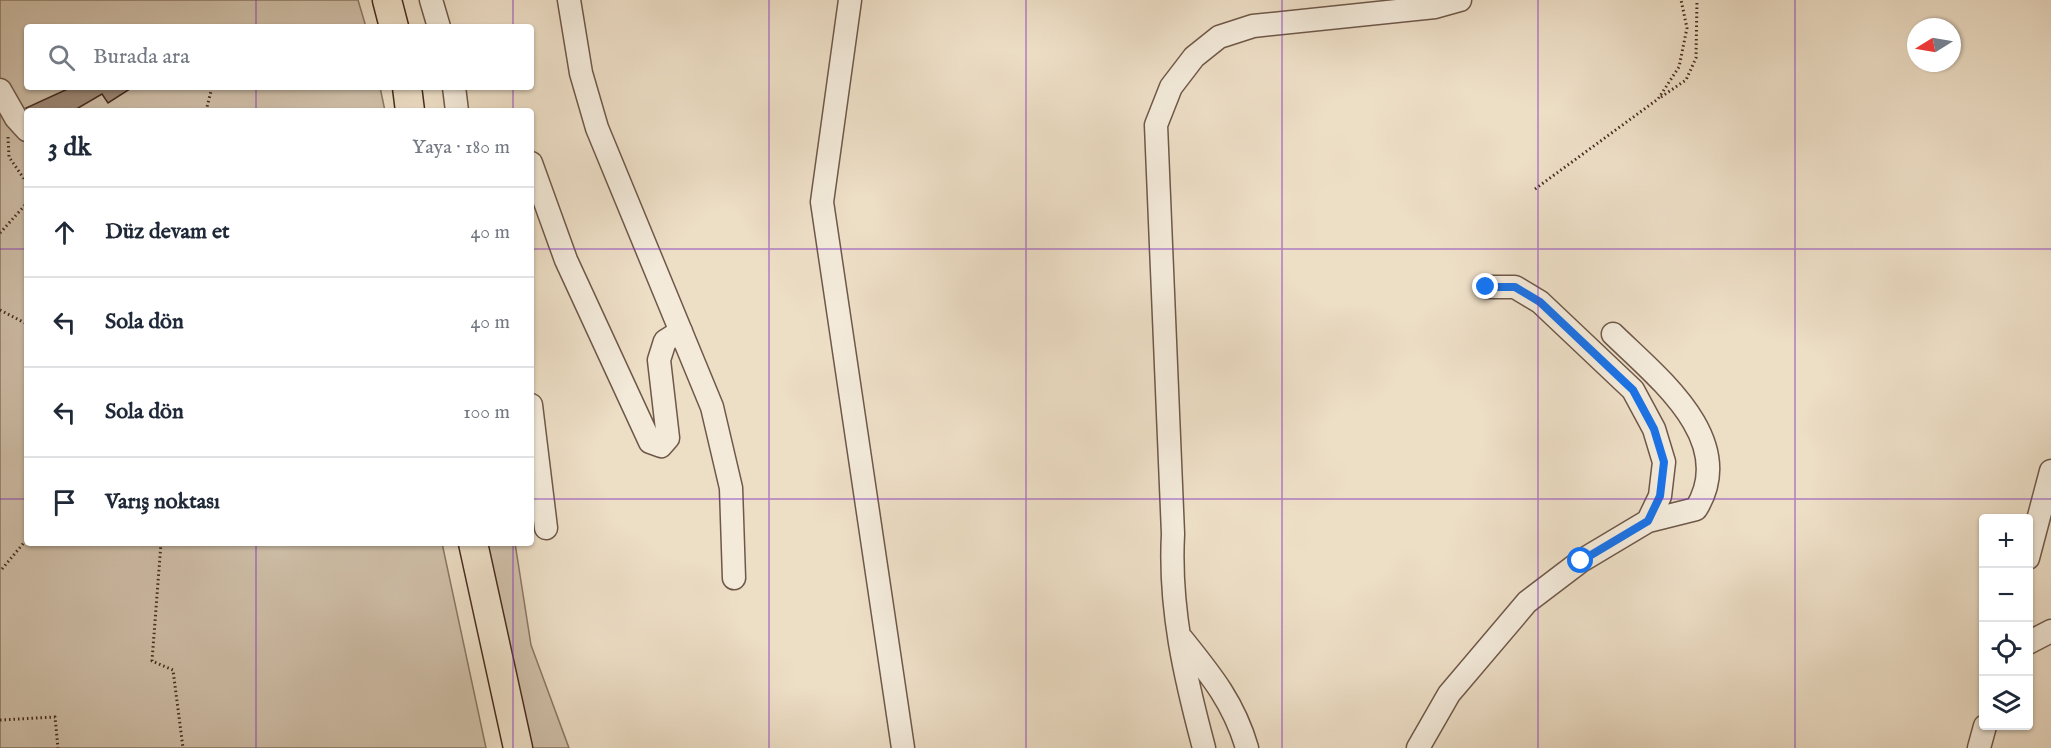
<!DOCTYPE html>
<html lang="tr">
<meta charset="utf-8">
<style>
:root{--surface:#fff;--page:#f2f2f3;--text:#1f2937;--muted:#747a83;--line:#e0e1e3}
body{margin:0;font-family:"IM FELL English",serif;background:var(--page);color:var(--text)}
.controls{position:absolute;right:18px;bottom:18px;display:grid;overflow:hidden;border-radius:6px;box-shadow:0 2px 4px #0004}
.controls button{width:54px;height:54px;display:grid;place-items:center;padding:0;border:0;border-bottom:2px solid var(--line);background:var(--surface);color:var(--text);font:30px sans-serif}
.compass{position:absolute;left:1907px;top:18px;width:54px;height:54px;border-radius:50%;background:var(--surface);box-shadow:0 2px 4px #0004;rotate:259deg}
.stop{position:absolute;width:18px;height:18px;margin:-14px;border:4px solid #1a73e8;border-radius:50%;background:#fff}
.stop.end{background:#1a73e8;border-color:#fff;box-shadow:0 2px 6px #0008}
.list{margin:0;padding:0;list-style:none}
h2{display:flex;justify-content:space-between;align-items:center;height:78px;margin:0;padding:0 24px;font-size:26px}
h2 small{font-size:20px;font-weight:400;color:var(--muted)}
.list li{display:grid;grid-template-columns:39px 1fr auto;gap:18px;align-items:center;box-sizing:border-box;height:90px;padding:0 24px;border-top:2px solid var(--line)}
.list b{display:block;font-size:22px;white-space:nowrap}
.list em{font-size:20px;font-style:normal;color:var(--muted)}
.icon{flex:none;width:33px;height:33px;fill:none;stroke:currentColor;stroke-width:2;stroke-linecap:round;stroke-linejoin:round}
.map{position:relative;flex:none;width:2051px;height:748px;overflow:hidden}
.search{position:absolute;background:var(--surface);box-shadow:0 2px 4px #0004;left:24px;top:24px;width:510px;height:66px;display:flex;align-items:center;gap:15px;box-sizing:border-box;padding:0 21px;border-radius:6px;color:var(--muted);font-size:22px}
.panel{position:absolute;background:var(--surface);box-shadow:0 2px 4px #0004;left:24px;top:108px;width:510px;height:438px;border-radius:6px}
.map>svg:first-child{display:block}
.green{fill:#d0c0aa;stroke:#8a7664;stroke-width:1.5}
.building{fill:#9c8876;stroke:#452b1f;stroke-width:1.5}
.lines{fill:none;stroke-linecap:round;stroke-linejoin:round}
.minor-casing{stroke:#6f5849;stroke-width:25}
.major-casing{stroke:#452b1f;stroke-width:31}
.path{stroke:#452b1f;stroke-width:3;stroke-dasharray:1.5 3;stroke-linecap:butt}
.minor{stroke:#f3eada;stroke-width:22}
.major{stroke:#eddec6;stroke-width:28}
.route{stroke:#1a73e8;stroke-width:8}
.grid{fill:none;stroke:#7b2cbf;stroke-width:1.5;stroke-opacity:0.55}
</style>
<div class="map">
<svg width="2051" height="748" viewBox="0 0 2051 748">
<rect width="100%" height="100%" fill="#eddec6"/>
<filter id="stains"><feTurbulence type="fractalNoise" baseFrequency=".00333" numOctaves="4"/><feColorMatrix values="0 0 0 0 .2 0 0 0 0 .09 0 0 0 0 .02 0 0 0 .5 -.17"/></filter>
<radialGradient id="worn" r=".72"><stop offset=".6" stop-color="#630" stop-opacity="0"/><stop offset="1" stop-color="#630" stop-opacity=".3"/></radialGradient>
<path class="green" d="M 0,0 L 358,0 L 366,27 L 27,27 L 27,87 L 380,87 L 385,111 L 27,111 L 27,543 L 442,543 L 486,748 L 0,748 Z
M 473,543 L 515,543 L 531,645 L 569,748 L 520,748 Z"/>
<path class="building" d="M 72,87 L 133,87 L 108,103 L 102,94 L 73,111 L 28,111 L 26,108 Z"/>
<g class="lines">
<defs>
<path id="minor" d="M 431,0 L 439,27
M 569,0 L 581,73 L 597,128 L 712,407 L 731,488 L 734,578
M 850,0 L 822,202 L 903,748
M 454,87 L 457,111
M 0,90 L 16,118 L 27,130
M 531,163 L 566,260 L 650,442 L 661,446 L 668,438 L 659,360 L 665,341 L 681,331
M 1613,334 C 1657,377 1739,440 1696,509 L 1648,521
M 531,405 L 546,528
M 2028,558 L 2051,471
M 1182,639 C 1211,675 1234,703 1247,748
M 2028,643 L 2051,631
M 1204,748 C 1185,677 1169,608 1173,534 L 1156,125 L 1171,87 L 1194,57 L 1219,37 L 1253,26 L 1435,7 L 1460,0
M 1418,748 L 1449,694 L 1527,602 L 1581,561 L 1648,521 L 1660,496 L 1664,462 L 1654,429 L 1633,390 L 1540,302 L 1515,287 L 1486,287
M 1979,748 L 1985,726"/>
<path id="major" d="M 387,0 L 394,27
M 407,87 L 410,111
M 473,543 L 518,748"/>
</defs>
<use href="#minor" class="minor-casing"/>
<use href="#major" class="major-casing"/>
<path class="path" d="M 1661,97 L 1686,80 L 1696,58 L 1697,0
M 206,111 L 212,87
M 8,137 L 9,157 L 27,183
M 1535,189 L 1658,99 L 1679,67 L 1687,28 L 1681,0
M 0,233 L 27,203
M 0,310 L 27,324
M 161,543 L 152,661 L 173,670 L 183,748
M 2,569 L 27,539
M 0,720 L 55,717 L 58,748"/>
<use href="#minor" class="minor"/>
<use href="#major" class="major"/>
</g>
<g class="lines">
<path class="route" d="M 1486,287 L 1515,287 L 1540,302 L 1633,390 L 1654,429 L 1664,462 L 1660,496 L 1648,521 L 1581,561"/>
</g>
<path class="grid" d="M 256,0 L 256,27M 513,0 L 513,27M 769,0 L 769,748M 1026,0 L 1026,748M 1282,0 L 1282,748M 1538,0 L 1538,748M 1795,0 L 1795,748M 256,87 L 256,111M 513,87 L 513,111M 0,249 L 27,249M 531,249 L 2051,249M 0,499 L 27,499M 531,499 L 2051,499M 256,543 L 256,748M 513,543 L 513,748"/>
<rect width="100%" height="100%" filter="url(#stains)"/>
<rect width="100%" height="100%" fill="url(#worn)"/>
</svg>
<div class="controls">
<button>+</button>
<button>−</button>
<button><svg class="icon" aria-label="locate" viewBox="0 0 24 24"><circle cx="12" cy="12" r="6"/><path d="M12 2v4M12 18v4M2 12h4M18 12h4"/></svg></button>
<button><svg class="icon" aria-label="layers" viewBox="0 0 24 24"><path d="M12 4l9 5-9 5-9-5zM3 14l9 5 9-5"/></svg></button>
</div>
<svg class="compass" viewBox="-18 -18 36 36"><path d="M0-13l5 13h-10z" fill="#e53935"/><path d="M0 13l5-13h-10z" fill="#747a83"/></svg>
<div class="stop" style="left:1581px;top:561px"></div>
<div class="stop end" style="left:1486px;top:287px"></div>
<div class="search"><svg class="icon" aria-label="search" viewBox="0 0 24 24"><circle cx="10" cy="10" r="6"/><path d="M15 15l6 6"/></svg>Burada ara</div>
<section class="panel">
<h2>3 dk<small>Yaya · 180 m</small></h2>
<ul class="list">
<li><svg class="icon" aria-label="ahead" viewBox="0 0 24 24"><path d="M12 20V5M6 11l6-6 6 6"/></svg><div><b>Düz devam et</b></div><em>40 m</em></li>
<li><svg class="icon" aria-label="left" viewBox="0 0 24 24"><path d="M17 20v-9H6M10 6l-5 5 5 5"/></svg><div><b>Sola dön</b></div><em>40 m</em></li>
<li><svg class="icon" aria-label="left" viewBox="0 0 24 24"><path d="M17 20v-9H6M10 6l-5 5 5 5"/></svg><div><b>Sola dön</b></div><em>100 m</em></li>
<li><svg class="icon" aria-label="arrive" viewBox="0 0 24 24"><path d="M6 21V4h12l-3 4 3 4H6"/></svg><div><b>Varış noktası</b></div></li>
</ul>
</section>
</div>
